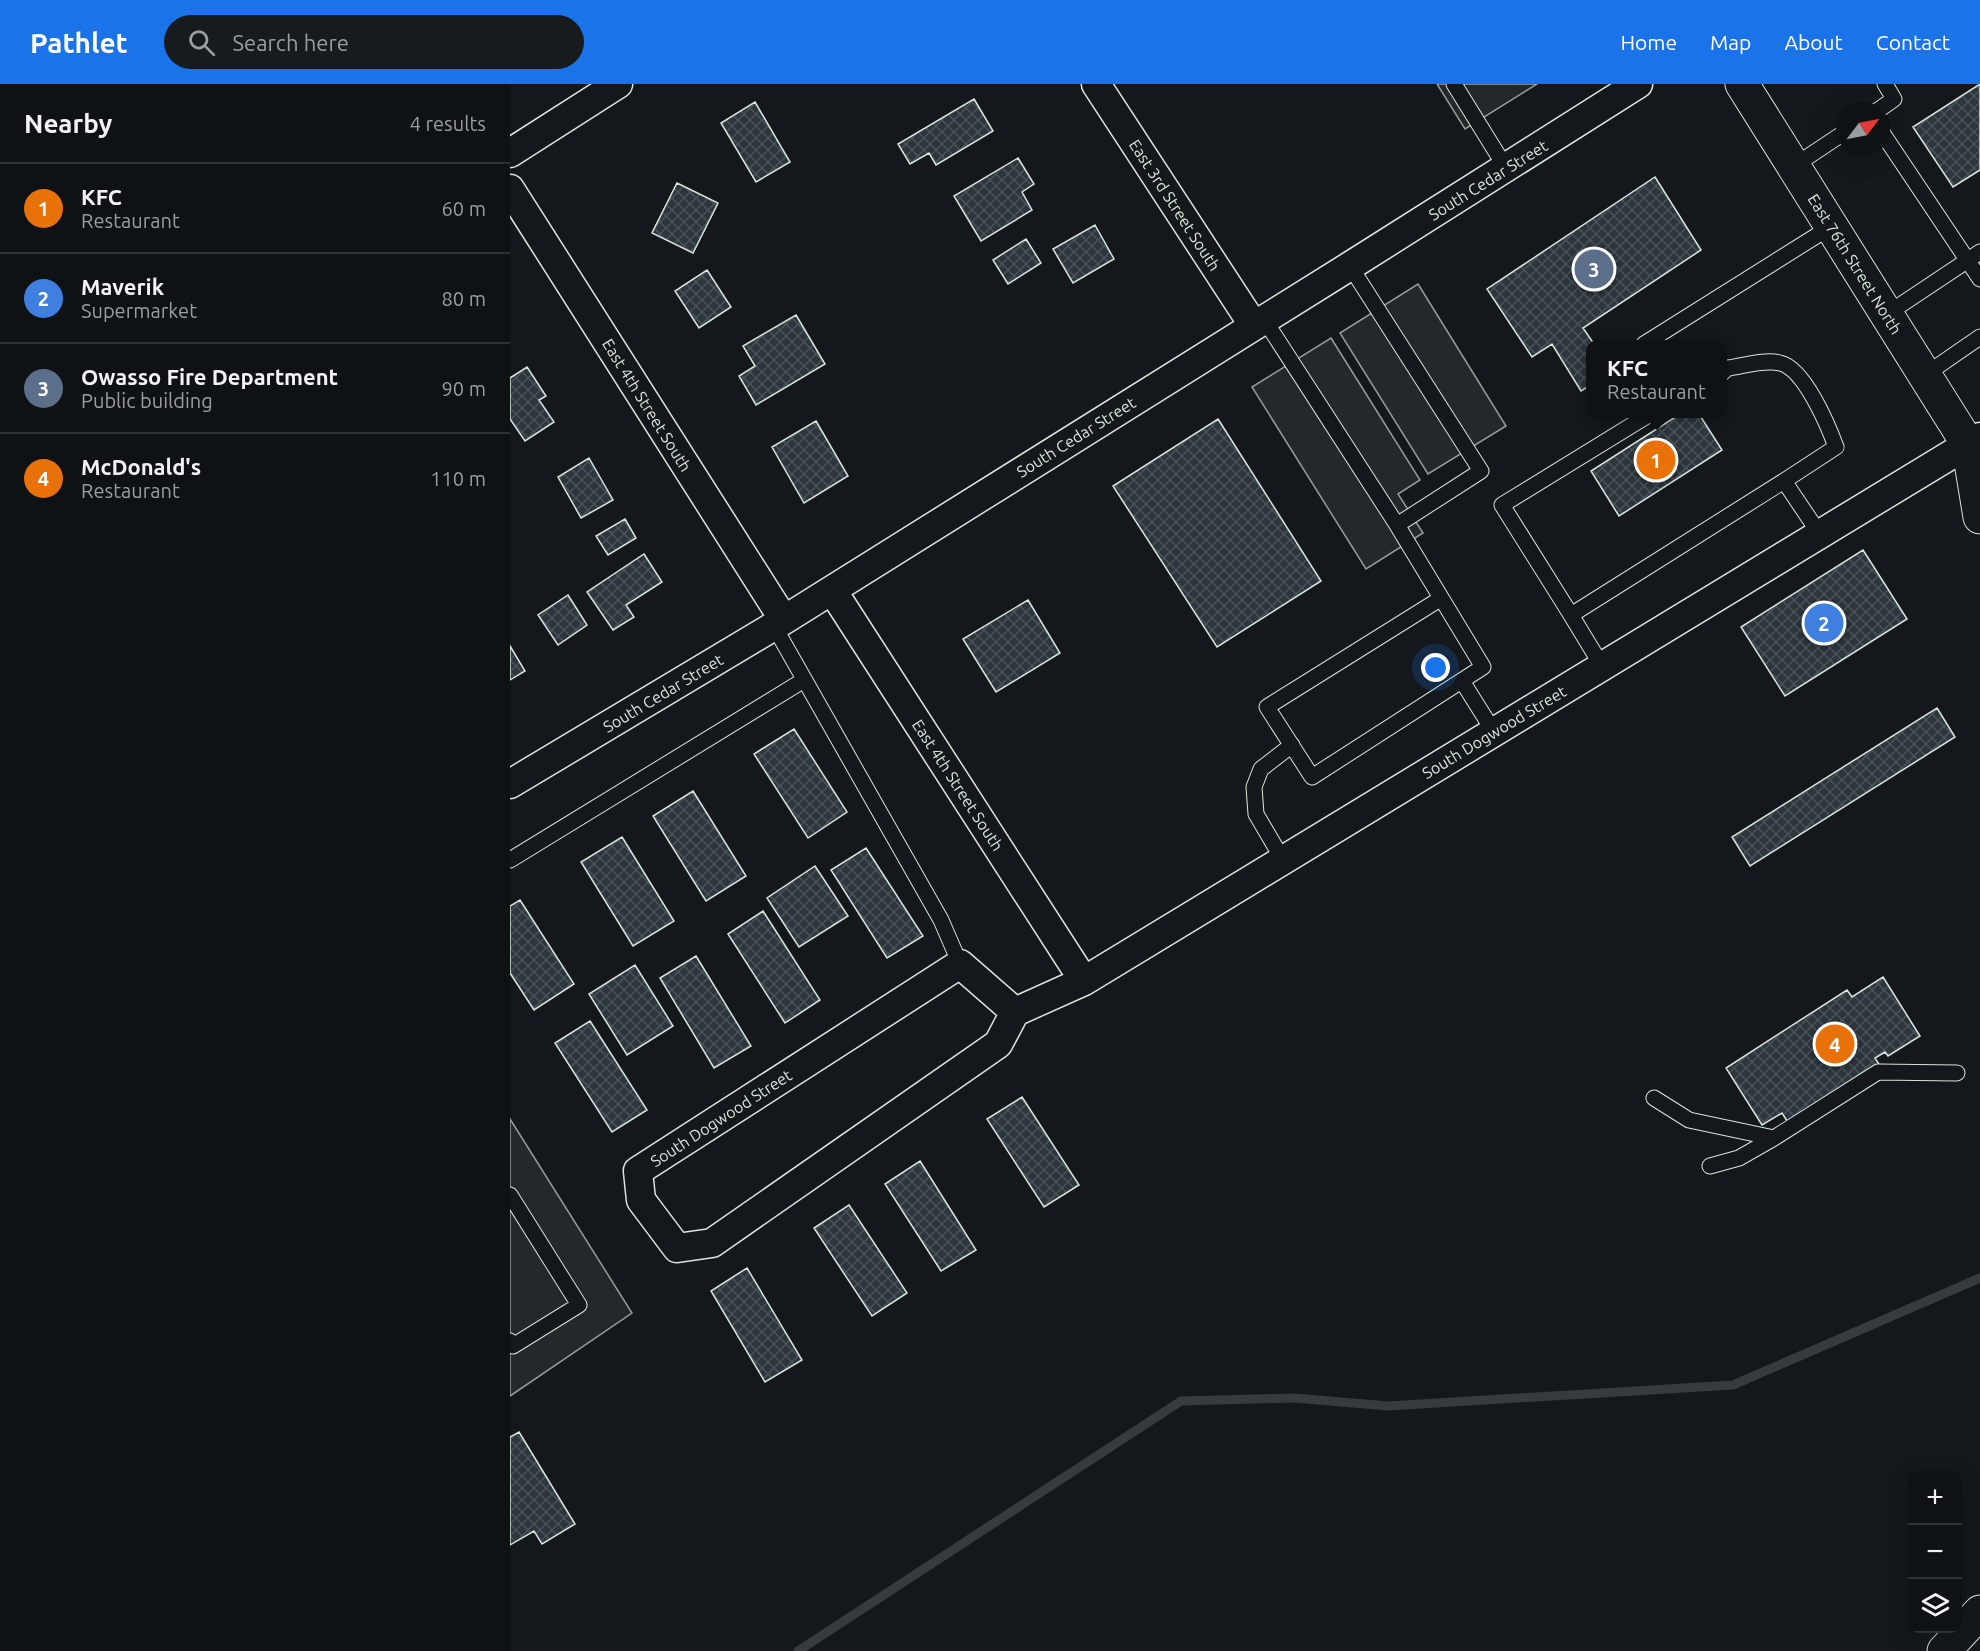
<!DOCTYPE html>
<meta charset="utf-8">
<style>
:root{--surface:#0f1215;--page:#181b1e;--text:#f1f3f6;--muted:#9b9ea0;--line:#2f3234;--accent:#1a73e8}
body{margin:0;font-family:Ubuntu,sans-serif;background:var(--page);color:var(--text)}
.controls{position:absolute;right:18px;bottom:18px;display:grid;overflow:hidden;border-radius:12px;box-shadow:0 6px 24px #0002}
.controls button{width:54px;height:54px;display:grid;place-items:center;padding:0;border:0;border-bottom:2px solid var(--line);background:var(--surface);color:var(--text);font:30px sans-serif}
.compass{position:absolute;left:1326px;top:18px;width:54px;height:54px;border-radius:50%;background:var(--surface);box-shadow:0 6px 24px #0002;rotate:58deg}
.you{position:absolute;left:926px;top:584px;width:21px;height:21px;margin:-15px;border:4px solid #fff;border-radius:50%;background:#1a73e8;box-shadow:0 0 0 9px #1a73e833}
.badge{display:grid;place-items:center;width:39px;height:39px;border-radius:50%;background:var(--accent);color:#fff;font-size:20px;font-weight:700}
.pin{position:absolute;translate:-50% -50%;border:3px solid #fff;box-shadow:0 2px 6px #0006}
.popup{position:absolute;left:1076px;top:256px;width:141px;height:78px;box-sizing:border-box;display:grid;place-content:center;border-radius:12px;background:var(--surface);filter:drop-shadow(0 2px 4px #0005);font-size:20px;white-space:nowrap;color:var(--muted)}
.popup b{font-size:22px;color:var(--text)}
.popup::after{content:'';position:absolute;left:50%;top:100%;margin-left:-12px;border:12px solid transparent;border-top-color:var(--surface)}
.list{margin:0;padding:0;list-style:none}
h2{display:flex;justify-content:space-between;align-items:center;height:78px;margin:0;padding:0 24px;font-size:26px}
h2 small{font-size:20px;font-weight:400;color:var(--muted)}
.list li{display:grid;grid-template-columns:39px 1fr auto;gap:18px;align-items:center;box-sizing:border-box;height:90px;padding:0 24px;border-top:2px solid var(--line)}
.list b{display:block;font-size:22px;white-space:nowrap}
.list p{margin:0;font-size:20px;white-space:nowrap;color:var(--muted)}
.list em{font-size:20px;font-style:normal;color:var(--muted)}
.icon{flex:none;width:33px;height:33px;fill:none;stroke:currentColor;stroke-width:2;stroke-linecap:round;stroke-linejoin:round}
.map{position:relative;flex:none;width:1470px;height:1567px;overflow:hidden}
header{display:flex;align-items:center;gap:36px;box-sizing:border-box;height:84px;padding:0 30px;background:var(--accent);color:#fff}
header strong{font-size:28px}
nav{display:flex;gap:33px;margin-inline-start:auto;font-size:21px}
.search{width:420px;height:54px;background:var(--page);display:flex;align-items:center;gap:15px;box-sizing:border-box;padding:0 21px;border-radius:33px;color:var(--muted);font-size:22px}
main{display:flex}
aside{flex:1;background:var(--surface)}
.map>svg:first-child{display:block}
.parking{fill:#24282b;stroke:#939e99;stroke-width:1.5}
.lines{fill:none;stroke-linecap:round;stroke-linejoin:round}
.stream{stroke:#363b3e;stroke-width:9}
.building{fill:url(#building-cross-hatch);stroke:#d8e6dc;stroke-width:1.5}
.service-casing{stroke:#d8e6dc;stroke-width:17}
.minor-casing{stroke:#d8e6dc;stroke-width:31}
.tertiary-casing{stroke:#d8e6dc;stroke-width:35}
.secondary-casing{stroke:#d8e6dc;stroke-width:35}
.service{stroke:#14181c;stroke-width:15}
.minor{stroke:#14181c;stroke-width:28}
.tertiary{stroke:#14181c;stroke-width:33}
.secondary{stroke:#14181c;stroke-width:33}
.labels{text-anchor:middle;stroke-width:4.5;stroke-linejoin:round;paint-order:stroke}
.street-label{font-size:16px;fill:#d8e6dc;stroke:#14181c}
</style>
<header>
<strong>Pathlet</strong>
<div class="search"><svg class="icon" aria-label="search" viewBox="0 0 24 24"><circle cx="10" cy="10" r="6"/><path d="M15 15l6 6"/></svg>Search here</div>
<nav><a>Home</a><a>Map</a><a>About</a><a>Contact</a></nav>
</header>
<main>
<aside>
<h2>Nearby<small>4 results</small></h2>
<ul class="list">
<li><span class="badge" style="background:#e8710a">1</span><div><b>KFC</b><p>Restaurant</p></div><em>60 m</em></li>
<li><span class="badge" style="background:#3f7fe0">2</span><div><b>Maverik</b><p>Supermarket</p></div><em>80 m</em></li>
<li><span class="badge" style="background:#5c6f8a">3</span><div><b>Owasso Fire Department</b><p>Public building</p></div><em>90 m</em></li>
<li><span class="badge" style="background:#e8710a">4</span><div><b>McDonald's</b><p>Restaurant</p></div><em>110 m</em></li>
</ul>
</aside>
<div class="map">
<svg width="1470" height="1567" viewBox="0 0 1470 1567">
<defs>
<pattern id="building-cross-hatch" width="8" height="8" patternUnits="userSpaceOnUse" patternTransform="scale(1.5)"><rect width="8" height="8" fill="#2c363c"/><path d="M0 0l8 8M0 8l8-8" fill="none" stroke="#4a5358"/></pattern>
</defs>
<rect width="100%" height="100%" fill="#14181c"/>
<path class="parking" d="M 927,0 L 1027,0 L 955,45 Z
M 908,200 L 996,342 L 918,390 L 830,249 Z
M 821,254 L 910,396 L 888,410 L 913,449 L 856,485 L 742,303 Z
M 0,1035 L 122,1229 L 0,1312 Z"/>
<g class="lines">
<path class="stream" d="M 288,1567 L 671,1317 L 784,1314 L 878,1322 L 1223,1301 L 1470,1194"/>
</g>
<path class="building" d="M 1470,0 L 1470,86 L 1443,103 L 1403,43 Z
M 464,15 L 483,47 L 426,81 L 419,69 L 400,80 L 388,60 Z
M 245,18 L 280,78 L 246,98 L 211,39 Z
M 508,74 L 524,100 L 512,108 L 522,126 L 471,157 L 444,112 Z
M 1145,93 L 1191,166 L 1073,244 L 1084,260 L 1080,260 L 1080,301 L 1071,307 L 1042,260 L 1022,273 L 977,205 Z
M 167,99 L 208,119 L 183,169 L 142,149 Z
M 585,141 L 604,175 L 563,199 L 543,165 Z
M 516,155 L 531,179 L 498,200 L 483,176 Z
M 197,186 L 221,223 L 189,244 L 165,207 Z
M 286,231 L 315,280 L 246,321 L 229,292 L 245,282 L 233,262 Z
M 17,283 L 36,312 L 29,316 L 44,338 L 15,357 L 0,335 L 0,294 Z
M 1170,330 L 1189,330 L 1212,366 L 1109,432 L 1081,387 Z
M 708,335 L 811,497 L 707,563 L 603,402 Z
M 306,337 L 338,392 L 294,419 L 262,363 Z
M 79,374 L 103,416 L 71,434 L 48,393 Z
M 115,435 L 126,454 L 98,471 L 86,452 Z
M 1353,466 L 1397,535 L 1275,612 L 1231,543 Z
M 134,470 L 152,498 L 116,521 L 124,533 L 103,546 L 77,508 Z
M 58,511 L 77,541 L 48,561 L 28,531 Z
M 518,516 L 550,569 L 486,608 L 453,555 Z
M 0,562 L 15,587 L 0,596 Z
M 1427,624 L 1445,653 L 1240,782 L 1222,753 Z
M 284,645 L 337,728 L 298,754 L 244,670 Z
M 183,707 L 236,792 L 196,817 L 143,732 Z
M 112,753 L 164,837 L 123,862 L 71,778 Z
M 356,764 L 413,852 L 377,874 L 321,786 Z
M 305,782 L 338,832 L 289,863 L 257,814 Z
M 10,816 L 64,900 L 24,926 L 0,889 L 0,822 Z
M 253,827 L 310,916 L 275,939 L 218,850 Z
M 186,872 L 241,962 L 204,984 L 150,894 Z
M 125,881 L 163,942 L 117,971 L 79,910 Z
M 1373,893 L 1410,952 L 1378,972 L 1375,968 L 1365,974 L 1370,982 L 1279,1040 L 1272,1029 L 1252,1041 L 1216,984 L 1337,906 L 1342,913 Z
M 80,937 L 137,1026 L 102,1048 L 45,959 Z
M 512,1013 L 569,1101 L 534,1123 L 477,1035 Z
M 410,1077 L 466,1166 L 431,1187 L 375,1100 Z
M 339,1121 L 397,1209 L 362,1232 L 304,1144 Z
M 237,1184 L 292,1276 L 255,1298 L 201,1207 Z
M 9,1348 L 65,1440 L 32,1460 L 24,1447 L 0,1461 L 0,1353 Z"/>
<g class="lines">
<defs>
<path id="service" d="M 944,0 L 996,84
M 1367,27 L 1384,15 L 1375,0
M 1371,47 L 1470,195
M 1284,82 L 1335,48
M 840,182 L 971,387 L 887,441
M 1377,230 L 1470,168
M 754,235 L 887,441 L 973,583 L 802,693 L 757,623 L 930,515
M 1134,260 L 1322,142
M 1212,289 L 1218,284 C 1233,282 1255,275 1270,279 C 1294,284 1318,341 1326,363 L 1274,397
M 1415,291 L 1470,253
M 1061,531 L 992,421 L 1140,330
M 264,542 L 431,836 L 450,880
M 1092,582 L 1061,531 L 1274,397 L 1309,449
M 952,597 L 984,648
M 0,776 L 294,596
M 773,776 L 746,730 L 744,703 L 751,685 L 782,661
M 1144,1014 L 1179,1036 L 1264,1054 L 1368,988 L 1447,989
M 1200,1082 L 1229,1074 L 1264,1054
M 0,1111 L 69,1221 L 3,1262 L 0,1257"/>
<path id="minor" d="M 586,0 L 744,242
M 0,69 L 108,0
M 0,105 L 274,536
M 322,506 L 574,897
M 0,700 L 274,536 L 840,182 L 1128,0
M 505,928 L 488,960 L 202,1159 L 167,1164 L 131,1116 L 128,1087 L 450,880 L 505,928 L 574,897 L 1470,353"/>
<path id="tertiary" d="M 1434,1567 L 1470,1528"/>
<path id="secondary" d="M 1232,0 L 1458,360 L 1470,370
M 1458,360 L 1470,433"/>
</defs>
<use href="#service" class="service-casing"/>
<use href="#minor" class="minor-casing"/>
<use href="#tertiary" class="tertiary-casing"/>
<use href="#secondary" class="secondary-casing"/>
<use href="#service" class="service"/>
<use href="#minor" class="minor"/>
<use href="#tertiary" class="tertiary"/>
<use href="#secondary" class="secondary"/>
</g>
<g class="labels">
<g class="street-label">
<text transform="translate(978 96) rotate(-32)" y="6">South Cedar Street</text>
<text transform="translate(665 121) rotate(57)" y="6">East 3rd Street South</text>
<text transform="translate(1345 180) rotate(58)" y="6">East 76th Street North</text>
<text transform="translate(137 321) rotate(58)" y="6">East 4th Street South</text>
<text transform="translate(566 353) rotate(-32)" y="6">South Cedar Street</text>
<text transform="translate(153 609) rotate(-31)" y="6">South Cedar Street</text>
<text transform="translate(984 648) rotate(-31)" y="6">South Dogwood Street</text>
<text transform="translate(448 701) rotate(57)" y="6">East 4th Street South</text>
<text transform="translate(211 1034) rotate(-33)" y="6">South Dogwood Street</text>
</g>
</g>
</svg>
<div class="controls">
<button>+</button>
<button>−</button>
<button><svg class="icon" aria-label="layers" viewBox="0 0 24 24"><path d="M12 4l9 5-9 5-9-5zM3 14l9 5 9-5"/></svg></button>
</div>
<svg class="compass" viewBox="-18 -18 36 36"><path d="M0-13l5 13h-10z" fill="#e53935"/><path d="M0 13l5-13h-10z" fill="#9b9ea0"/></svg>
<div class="you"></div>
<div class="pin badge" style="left:1146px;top:376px;background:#e8710a">1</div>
<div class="popup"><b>KFC</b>Restaurant</div>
<div class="pin badge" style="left:1314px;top:539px;background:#3f7fe0">2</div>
<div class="pin badge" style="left:1084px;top:185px;background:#5c6f8a">3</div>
<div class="pin badge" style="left:1325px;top:960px;background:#e8710a">4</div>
</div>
</main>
